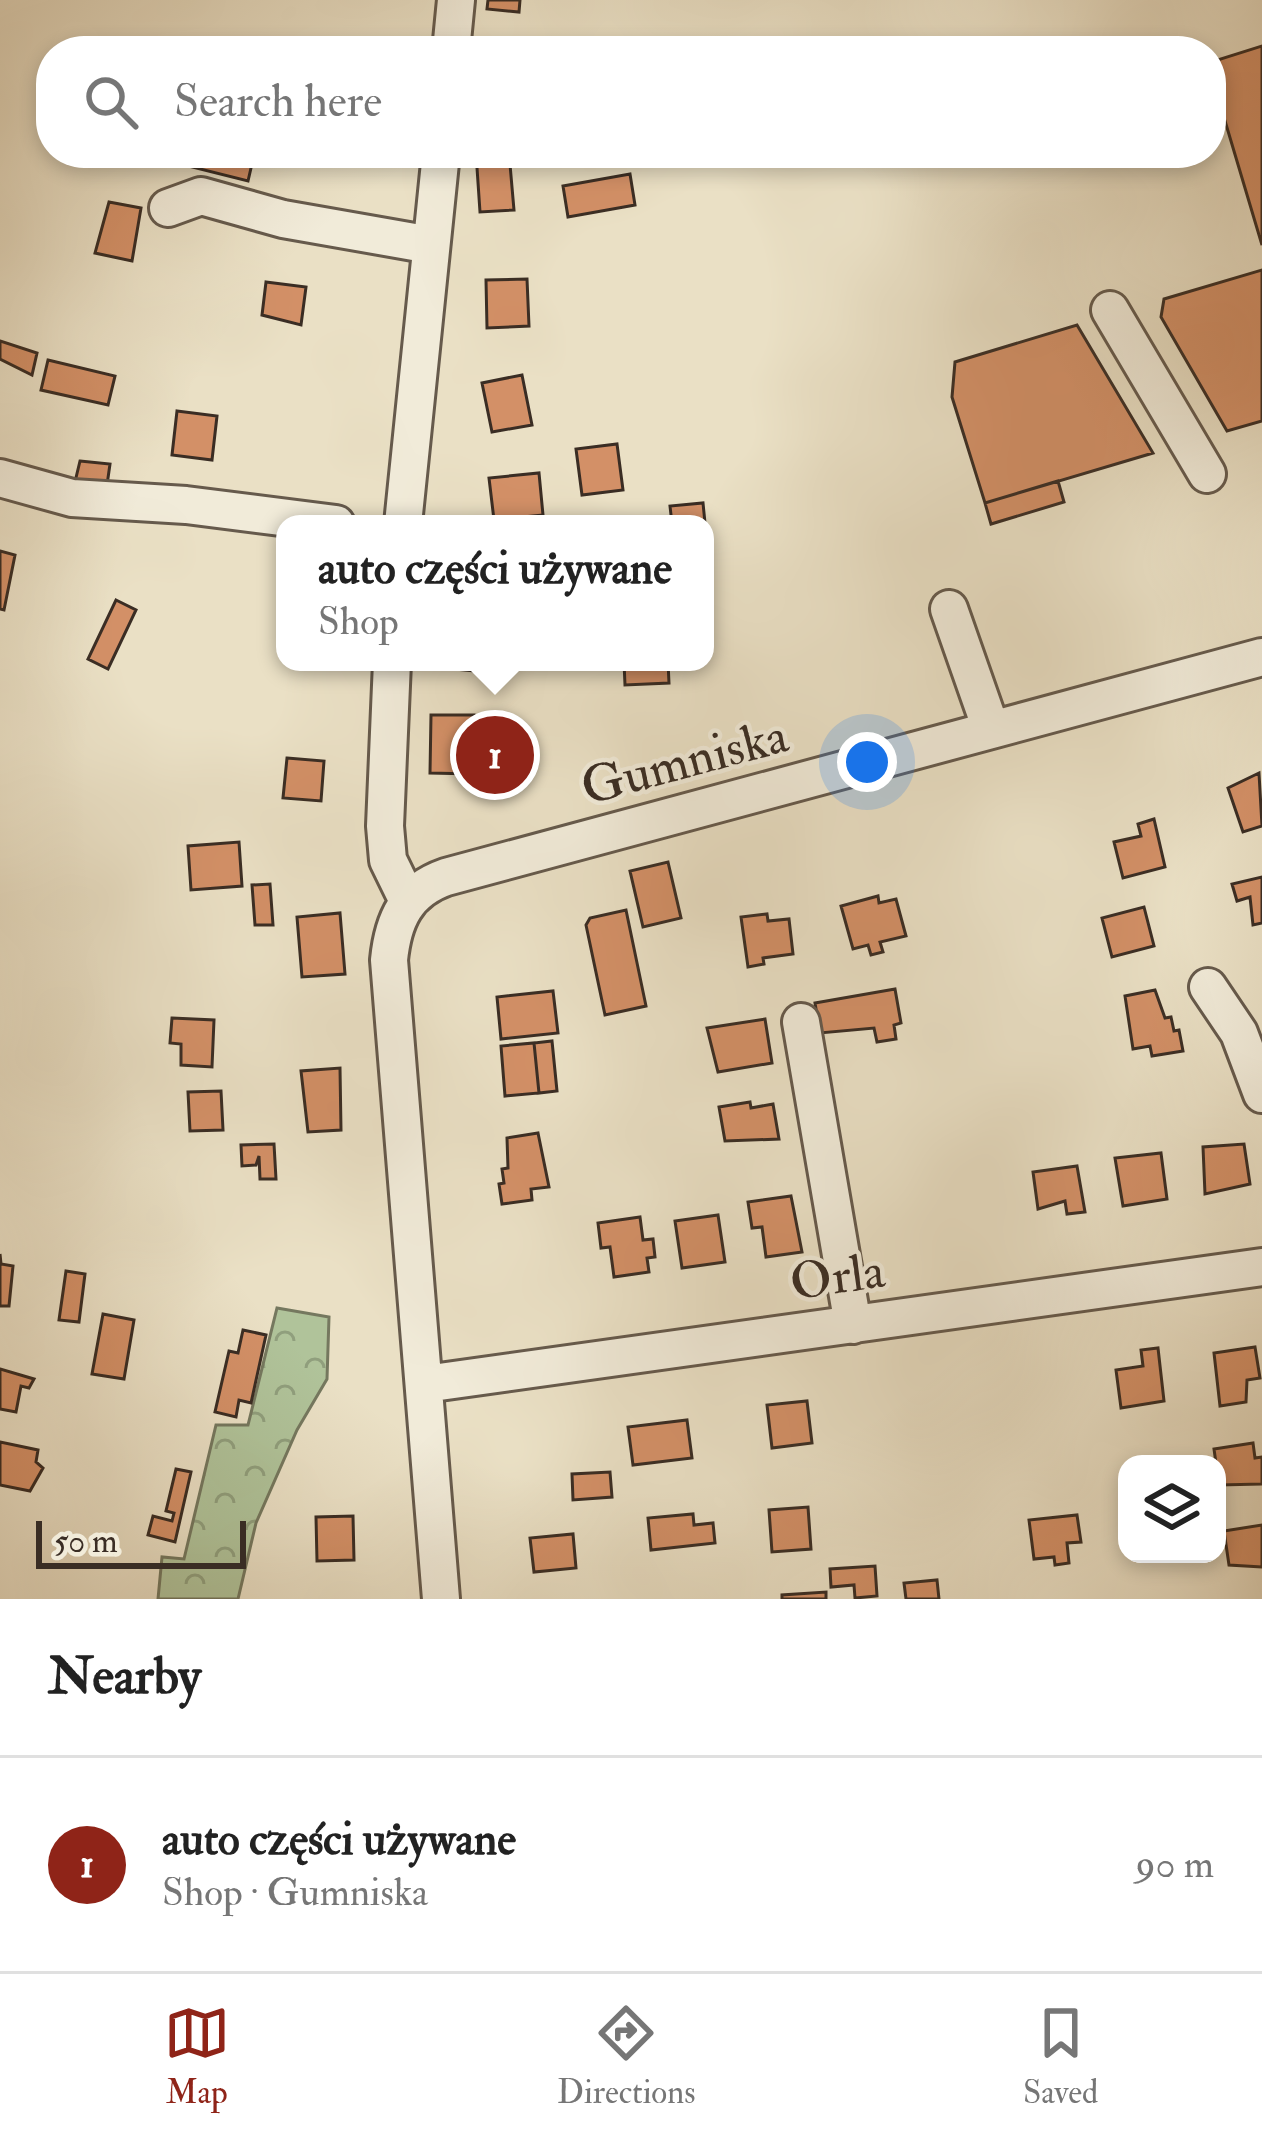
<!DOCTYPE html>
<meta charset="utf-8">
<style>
:root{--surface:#fff;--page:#f2f2f2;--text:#222;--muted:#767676;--line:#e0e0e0;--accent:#8f2418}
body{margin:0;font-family:"IM FELL Double Pica",serif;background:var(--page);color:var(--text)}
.controls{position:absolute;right:36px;bottom:36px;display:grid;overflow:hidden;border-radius:24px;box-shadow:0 6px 18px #0003}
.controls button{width:108px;height:108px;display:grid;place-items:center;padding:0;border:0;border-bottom:3px solid var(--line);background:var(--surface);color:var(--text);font:60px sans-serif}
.scale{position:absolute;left:36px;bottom:30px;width:210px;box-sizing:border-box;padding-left:12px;border:6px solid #3a2d24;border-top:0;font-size:33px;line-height:42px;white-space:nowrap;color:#3a2d24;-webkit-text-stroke:9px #f1ebd9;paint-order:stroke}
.you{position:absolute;left:867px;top:762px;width:42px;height:42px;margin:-30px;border:9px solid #fff;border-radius:50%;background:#1a73e8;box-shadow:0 0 0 18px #1a73e833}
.badge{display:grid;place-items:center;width:78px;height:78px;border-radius:50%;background:var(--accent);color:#fff;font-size:39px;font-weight:700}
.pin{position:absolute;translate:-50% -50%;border:6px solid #fff;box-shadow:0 3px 12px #0006}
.popup{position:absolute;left:276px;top:515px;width:438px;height:156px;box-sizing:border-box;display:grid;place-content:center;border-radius:24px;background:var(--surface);filter:drop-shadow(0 3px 9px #0005);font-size:39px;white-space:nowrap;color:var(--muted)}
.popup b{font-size:45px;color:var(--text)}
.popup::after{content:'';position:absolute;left:50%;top:100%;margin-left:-24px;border:24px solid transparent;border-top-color:var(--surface)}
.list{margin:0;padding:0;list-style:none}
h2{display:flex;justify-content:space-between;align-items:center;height:156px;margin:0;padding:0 48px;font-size:51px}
h2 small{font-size:39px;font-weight:400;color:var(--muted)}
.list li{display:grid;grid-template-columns:78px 1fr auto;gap:36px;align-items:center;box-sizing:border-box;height:216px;padding:0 48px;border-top:3px solid var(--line)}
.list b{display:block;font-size:45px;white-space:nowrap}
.list p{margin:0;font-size:39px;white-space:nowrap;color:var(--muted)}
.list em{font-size:39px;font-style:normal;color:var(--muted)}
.icon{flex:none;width:66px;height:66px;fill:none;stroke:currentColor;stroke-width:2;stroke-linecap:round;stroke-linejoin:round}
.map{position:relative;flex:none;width:1262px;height:1599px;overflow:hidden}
.search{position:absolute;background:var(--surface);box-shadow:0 6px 18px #0003;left:36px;right:36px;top:36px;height:132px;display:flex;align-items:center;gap:30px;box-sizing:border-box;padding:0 42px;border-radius:48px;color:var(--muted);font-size:45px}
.sheet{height:372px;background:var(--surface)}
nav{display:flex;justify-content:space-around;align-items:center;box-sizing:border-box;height:168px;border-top:3px solid var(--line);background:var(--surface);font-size:33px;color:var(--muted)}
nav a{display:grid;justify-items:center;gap:6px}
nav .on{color:var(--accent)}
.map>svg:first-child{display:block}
.forest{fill:url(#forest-crowns);stroke:#75785f;stroke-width:3}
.building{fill:#d39067;stroke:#3a2d24;stroke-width:3}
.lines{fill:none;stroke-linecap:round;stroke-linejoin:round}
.minor-casing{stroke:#665a4c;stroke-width:42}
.minor{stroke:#f1ebd9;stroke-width:36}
.labels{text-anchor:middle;stroke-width:9;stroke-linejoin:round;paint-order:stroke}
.street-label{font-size:51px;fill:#3a2d24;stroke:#f1ebd9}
</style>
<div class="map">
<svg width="1262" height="1599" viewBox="0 0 1262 1599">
<defs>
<pattern id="forest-crowns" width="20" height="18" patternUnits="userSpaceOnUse" patternTransform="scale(3)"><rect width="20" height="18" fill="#b0c39a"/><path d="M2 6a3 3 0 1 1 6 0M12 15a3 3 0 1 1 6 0" fill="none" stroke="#909f7d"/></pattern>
</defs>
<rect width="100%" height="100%" fill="#eae0c5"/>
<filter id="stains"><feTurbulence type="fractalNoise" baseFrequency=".00167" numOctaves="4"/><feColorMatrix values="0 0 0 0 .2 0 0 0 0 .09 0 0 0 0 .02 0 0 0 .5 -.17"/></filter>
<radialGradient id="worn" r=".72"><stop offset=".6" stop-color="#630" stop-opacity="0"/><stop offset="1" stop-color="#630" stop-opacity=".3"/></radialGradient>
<path class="forest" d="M 277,1308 L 329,1317 L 327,1379 L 297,1430 L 256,1523 L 238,1599 L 158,1599 L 162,1557 L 184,1559 L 216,1425 L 248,1425 Z"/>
<path class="building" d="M 488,0 L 520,0 L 519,12 L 487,9 Z
M 1262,46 L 1262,245 L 1211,74 L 1211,62 Z
M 178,153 L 245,153 L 254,155 L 248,181 L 176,163 Z
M 272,153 L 316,153 L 314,163 Z
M 476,153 L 509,153 L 514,210 L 480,212 Z
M 630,174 L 635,205 L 568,217 L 563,186 Z
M 109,202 L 141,208 L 132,261 L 95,253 Z
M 1262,270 L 1262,421 L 1227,431 L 1161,317 L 1164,299 Z
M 527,279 L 529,326 L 487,328 L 486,280 Z
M 266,282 L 306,287 L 301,325 L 262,315 Z
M 1077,325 L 1153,453 L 985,503 L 952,397 L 955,362 Z
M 0,341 L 37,353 L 32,375 L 0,359 Z
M 48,360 L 115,376 L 108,405 L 41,390 Z
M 522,375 L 532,425 L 492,432 L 482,383 Z
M 177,411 L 217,416 L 212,460 L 172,455 Z
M 617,444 L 623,490 L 582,495 L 576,449 Z
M 80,461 L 110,464 L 107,485 L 74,486 Z
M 539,473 L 543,515 L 494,520 L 489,478 Z
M 1058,481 L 1064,502 L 991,524 L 985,503 Z
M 703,503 L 708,553 L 705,553 L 705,524 L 672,524 L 670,506 Z
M 0,551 L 15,555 L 4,610 L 0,609 Z
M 116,600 L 136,610 L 108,669 L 88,659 Z
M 434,662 L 476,662 L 476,671 L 433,667 Z
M 624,662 L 668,662 L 669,683 L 625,685 Z
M 431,715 L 474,715 L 473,732 L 490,733 L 490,760 L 473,760 L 473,774 L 430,773 Z
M 287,758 L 324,761 L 321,801 L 283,798 Z
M 1259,773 L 1262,826 L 1243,832 L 1228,788 Z
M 1154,819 L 1165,867 L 1123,878 L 1114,842 L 1141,836 L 1138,824 Z
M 239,842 L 242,886 L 191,890 L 188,846 Z
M 668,862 L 681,918 L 643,927 L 630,871 Z
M 1262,877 L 1262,923 L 1253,925 L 1250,897 L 1237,901 L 1232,884 Z
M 270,884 L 273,925 L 255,925 L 252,885 Z
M 878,896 L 879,903 L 896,899 L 906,936 L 880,942 L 883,952 L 871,955 L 868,945 L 853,949 L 841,906 Z
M 1144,907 L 1154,946 L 1112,957 L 1102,918 Z
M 626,910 L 646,1006 L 605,1015 L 586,925 L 590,918 Z
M 340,913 L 345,974 L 302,977 L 297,917 Z
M 767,914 L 768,921 L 789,919 L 793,954 L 763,958 L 764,964 L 748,967 L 741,917 Z
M 895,989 L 901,1023 L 894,1025 L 896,1039 L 877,1042 L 874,1028 L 820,1033 L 815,1003 Z
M 1155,990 L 1165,1018 L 1171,1017 L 1174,1031 L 1179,1030 L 1183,1051 L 1152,1056 L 1150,1046 L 1133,1049 L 1125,996 Z
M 553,991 L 558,1033 L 501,1039 L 497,997 Z
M 172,1018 L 214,1020 L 212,1067 L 181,1065 L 181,1044 L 170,1043 Z
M 765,1019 L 772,1063 L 718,1072 L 707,1028 Z
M 552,1041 L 557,1091 L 539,1093 L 534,1043 Z
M 534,1043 L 539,1093 L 505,1096 L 501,1046 Z
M 340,1068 L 341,1130 L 308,1132 L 301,1071 Z
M 221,1091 L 223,1130 L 190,1131 L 188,1092 Z
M 750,1102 L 751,1108 L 773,1104 L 779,1139 L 725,1141 L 719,1107 Z
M 538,1133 L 549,1187 L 531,1189 L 532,1200 L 502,1204 L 499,1184 L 504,1183 L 502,1169 L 508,1168 L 507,1138 Z
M 274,1144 L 276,1179 L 260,1179 L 259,1156 L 256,1165 L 242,1166 L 241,1145 Z
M 1244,1144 L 1250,1184 L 1205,1194 L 1203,1147 Z
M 1161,1153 L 1167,1199 L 1123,1206 L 1115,1158 Z
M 1077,1166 L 1085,1212 L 1067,1214 L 1065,1201 L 1038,1209 L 1033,1172 Z
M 791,1196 L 802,1252 L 766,1257 L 762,1227 L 752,1228 L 748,1202 Z
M 718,1215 L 725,1262 L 682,1268 L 675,1221 Z
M 640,1217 L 643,1240 L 653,1239 L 655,1257 L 647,1258 L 649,1272 L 614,1277 L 610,1247 L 601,1248 L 598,1223 Z
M 0,1254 L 1,1264 L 13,1266 L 9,1306 L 0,1306 Z
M 66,1271 L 85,1274 L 79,1322 L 59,1320 Z
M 103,1314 L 134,1320 L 124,1379 L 92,1374 Z
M 243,1330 L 266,1335 L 251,1403 L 239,1400 L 236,1417 L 215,1412 L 229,1351 L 238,1353 Z
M 1255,1347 L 1260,1378 L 1247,1380 L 1246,1402 L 1220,1406 L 1214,1353 Z
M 1158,1348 L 1164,1401 L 1121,1408 L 1116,1370 L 1143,1366 L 1141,1350 Z
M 0,1369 L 34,1379 L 29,1388 L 21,1386 L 16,1412 L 0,1409 Z
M 807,1401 L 812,1443 L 772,1448 L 767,1405 Z
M 687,1420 L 692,1458 L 633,1465 L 628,1427 Z
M 0,1442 L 38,1450 L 36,1462 L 43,1468 L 30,1491 L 0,1485 Z
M 1253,1443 L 1255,1458 L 1262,1457 L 1262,1484 L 1219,1485 L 1214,1449 Z
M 176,1469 L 191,1472 L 175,1542 L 148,1535 L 153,1516 L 172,1521 L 174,1513 L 166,1511 Z
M 610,1472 L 612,1497 L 573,1500 L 572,1474 Z
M 808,1507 L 811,1549 L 772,1552 L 769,1510 Z
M 693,1514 L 694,1525 L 713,1523 L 715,1543 L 651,1550 L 648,1518 Z
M 1077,1515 L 1081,1542 L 1067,1543 L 1069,1563 L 1055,1565 L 1054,1557 L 1034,1559 L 1029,1520 Z
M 353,1516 L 354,1560 L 317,1561 L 316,1517 Z
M 1262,1525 L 1262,1567 L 1229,1565 L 1224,1531 Z
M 573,1534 L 576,1568 L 534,1572 L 530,1538 Z
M 875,1566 L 877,1596 L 855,1598 L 854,1585 L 831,1587 L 830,1569 Z
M 937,1580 L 939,1599 L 906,1599 L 904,1583 Z
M 826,1592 L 826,1599 L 782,1599 L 782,1595 Z"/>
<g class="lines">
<defs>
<path id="minor" d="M 451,51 L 456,0
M 168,208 L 201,196 L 283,219 L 431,245
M 1110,310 L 1207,474
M 0,478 L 72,498 L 186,505 L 336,524
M 403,524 L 441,153
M 949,609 L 991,729
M 392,662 L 385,826 L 388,860 L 408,901
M 1208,987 L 1239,1033 L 1262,1094
M 801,1022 L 853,1325
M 425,1384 L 1262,1267
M 441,1599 L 389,960 C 393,920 406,891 446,877 L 1262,657"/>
</defs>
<use href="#minor" class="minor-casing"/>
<use href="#minor" class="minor"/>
</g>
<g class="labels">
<g class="street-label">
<text transform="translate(684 760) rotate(-15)" y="18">Gumniska</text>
<text transform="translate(837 1275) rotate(-8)" y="18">Orla</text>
</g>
</g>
<rect width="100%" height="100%" filter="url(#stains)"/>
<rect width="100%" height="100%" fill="url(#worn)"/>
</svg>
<div class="controls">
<button><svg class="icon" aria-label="layers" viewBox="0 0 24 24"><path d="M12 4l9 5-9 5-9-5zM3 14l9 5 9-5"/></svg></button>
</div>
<div class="scale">50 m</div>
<div class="you"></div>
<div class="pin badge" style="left:495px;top:755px">1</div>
<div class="popup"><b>auto części używane</b>Shop</div>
<div class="search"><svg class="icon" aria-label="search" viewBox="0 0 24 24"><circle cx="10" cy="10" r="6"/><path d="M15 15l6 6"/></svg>Search here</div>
</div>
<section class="sheet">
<h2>Nearby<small></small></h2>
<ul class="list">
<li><span class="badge">1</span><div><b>auto części używane</b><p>Shop · Gumniska</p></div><em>90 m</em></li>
</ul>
</section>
<nav>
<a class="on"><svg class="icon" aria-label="map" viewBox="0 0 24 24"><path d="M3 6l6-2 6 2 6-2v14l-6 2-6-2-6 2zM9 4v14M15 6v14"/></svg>Map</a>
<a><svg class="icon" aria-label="directions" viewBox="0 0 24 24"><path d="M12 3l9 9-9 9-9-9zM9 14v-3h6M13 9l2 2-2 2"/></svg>Directions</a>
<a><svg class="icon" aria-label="saved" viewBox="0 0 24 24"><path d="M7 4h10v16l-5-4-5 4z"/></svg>Saved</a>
</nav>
